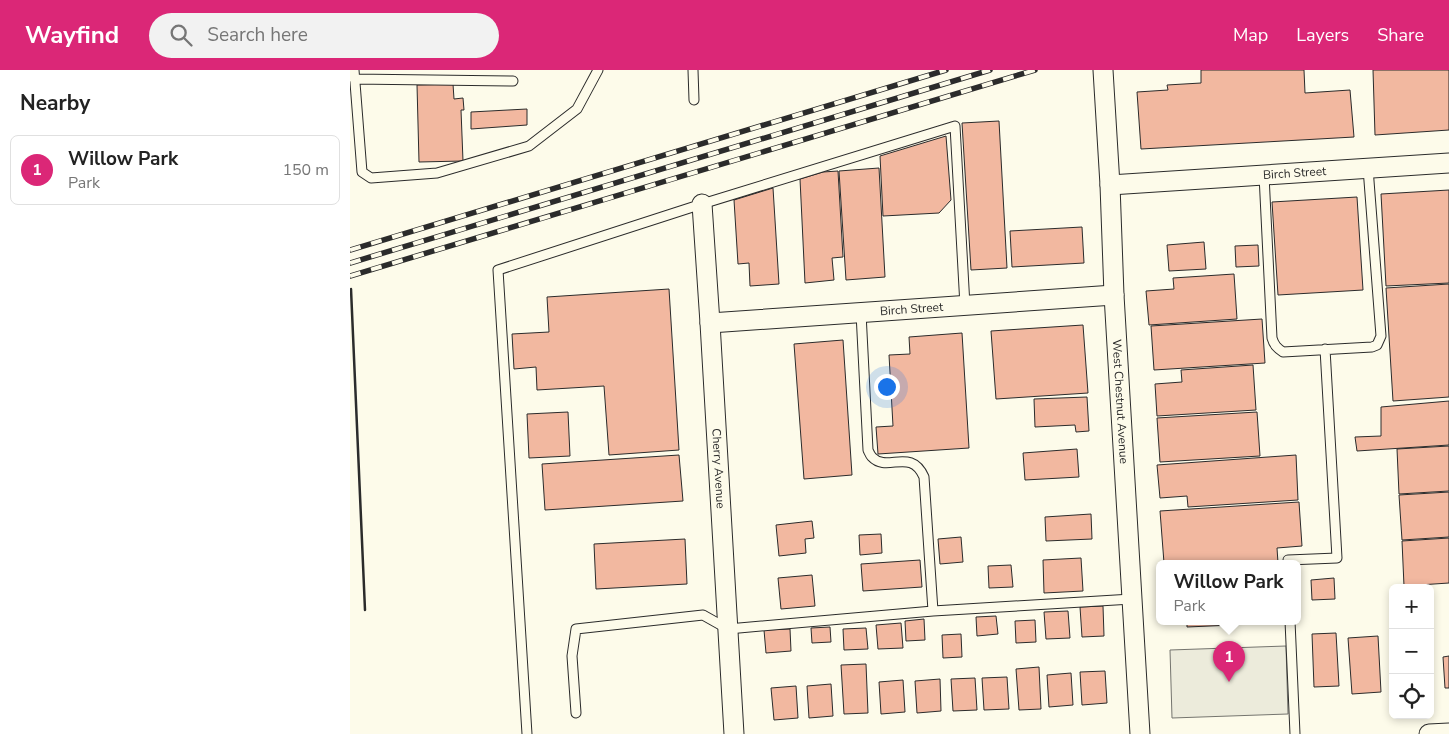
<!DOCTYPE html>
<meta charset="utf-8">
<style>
:root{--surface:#fff;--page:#f2f2f2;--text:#222;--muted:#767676;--line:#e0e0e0;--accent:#db2777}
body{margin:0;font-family:"Nunito Sans",sans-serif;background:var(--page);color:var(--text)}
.controls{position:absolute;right:15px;bottom:15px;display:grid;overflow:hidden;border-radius:8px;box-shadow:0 2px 8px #0003}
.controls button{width:45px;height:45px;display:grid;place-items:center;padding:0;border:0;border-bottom:1px solid var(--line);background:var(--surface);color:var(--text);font:25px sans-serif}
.you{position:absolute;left:536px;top:316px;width:18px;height:18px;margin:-12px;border:4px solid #fff;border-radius:50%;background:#1a73e8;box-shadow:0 0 0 8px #1a73e833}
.badge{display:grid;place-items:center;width:32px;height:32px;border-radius:50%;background:var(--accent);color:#fff;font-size:16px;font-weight:700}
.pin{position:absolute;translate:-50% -41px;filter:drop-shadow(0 1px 2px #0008)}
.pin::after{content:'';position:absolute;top:26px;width:18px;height:15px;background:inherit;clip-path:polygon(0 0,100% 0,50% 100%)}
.popup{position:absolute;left:806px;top:490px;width:145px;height:65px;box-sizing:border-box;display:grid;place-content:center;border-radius:8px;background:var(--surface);filter:drop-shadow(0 1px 4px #0005);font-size:16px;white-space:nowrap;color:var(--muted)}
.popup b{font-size:19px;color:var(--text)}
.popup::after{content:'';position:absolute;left:50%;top:100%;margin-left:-10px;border:10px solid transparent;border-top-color:var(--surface)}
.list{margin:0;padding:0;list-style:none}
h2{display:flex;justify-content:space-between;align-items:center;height:65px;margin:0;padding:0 20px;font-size:21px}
h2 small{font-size:16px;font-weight:400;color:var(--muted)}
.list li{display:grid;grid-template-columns:32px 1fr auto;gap:15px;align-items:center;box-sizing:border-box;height:70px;margin:0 10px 10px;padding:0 10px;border:1px solid var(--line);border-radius:8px}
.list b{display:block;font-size:19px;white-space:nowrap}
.list p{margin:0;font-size:16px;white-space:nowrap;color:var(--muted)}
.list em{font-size:16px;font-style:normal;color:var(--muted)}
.icon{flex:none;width:28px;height:28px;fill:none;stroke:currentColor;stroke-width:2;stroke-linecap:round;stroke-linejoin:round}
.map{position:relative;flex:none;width:1099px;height:664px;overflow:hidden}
header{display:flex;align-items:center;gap:30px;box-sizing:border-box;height:70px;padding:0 25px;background:var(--accent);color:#fff}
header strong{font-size:24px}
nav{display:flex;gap:28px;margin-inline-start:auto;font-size:18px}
.search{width:350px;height:45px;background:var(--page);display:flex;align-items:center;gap:12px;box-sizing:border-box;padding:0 18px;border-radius:28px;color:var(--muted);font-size:19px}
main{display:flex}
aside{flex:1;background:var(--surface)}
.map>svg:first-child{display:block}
.green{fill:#ecebdb;stroke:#74746e}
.building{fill:#f2b8a0;stroke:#2b2b2b}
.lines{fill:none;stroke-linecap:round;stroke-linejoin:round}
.lane-casing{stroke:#2b2b2b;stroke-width:11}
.street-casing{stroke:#2b2b2b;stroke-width:21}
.lane{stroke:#fdfbea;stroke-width:9}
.street{stroke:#fdfbea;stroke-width:19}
.rail-casing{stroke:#2b2b2b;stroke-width:5.5}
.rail{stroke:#fdfbea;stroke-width:4;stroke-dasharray:11;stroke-linecap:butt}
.wall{stroke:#2b2b2b;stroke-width:2.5}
.labels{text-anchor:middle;stroke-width:4;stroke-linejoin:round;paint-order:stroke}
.street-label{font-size:12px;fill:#2b2b2b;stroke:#fdfbea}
</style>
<header>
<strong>Wayfind</strong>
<div class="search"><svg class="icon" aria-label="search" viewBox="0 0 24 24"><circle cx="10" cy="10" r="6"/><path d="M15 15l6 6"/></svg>Search here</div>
<nav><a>Map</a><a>Layers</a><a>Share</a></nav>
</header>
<main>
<aside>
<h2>Nearby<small></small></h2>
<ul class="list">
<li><span class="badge">1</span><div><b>Willow Park</b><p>Park</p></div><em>150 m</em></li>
</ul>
</aside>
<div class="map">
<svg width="1099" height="664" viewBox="0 0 1099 664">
<rect width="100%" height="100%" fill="#fdfbea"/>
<path class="green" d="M 936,576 L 938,644 L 822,648 L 820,580 Z"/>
<path class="building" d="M 851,0 L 954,0 L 955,23 L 1000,20 L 1004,67 L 791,79 L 787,22 L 818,20 L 817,15 L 851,13 Z
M 1023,0 L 1099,0 L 1099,60 L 1025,65 Z
M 103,14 L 104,29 L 113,28 L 114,40 L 111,40 L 113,91 L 69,92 L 67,15 Z
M 177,39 L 177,55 L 121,59 L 121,42 Z
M 649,51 L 657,198 L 621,200 L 612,53 Z
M 596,66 L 601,130 L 589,143 L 533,146 L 530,86 Z
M 529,98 L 535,207 L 496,210 L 489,101 Z
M 488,101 L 493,187 L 482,188 L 484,210 L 455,213 L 450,109 L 473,102 Z
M 423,118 L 429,214 L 400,216 L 399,193 L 388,194 L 384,130 Z
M 1099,120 L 1099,213 L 1036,216 L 1031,124 Z
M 1007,127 L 1013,220 L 928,225 L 922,132 Z
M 732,157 L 734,193 L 662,197 L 660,161 Z
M 854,172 L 856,199 L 819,201 L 817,175 Z
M 908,175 L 909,196 L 886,197 L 885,176 Z
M 884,204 L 887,249 L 799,255 L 796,221 L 824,219 L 823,208 Z
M 1099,214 L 1099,327 L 1043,331 L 1036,218 Z
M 319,219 L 329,380 L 259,385 L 254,316 L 187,320 L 186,297 L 164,299 L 162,264 L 199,262 L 197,227 Z
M 912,249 L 915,293 L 804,300 L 801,256 Z
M 733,255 L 738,323 L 646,329 L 641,261 Z
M 612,263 L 619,378 L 528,384 L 526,357 L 543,356 L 539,285 L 560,284 L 559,267 Z
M 493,270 L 502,405 L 454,409 L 444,274 Z
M 903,295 L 906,340 L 807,346 L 805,314 L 832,312 L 831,300 Z
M 737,327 L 739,361 L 726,362 L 725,355 L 685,357 L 684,329 Z
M 1099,331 L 1099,375 L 1007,381 L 1005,367 L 1031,366 L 1031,337 Z
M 218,342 L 220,386 L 179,388 L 177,344 Z
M 907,342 L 910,386 L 810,392 L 807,348 Z
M 1099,376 L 1099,421 L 1049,424 L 1047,379 Z
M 727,379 L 729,407 L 675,410 L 673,383 Z
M 329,385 L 333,431 L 195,440 L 192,394 Z
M 946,385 L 948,430 L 838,437 L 837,426 L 810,428 L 807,395 Z
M 1099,422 L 1099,467 L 1052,470 L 1049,425 Z
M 949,432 L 952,476 L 927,478 L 928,493 L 814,493 L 810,441 Z
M 741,444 L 742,469 L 696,471 L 695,447 Z
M 462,451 L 464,468 L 455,469 L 456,483 L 429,486 L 426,455 Z
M 531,464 L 532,483 L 510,485 L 509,465 Z
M 611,467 L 613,492 L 590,494 L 588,469 Z
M 1099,468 L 1099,513 L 1054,516 L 1052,471 Z
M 335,469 L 337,514 L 246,519 L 244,474 Z
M 731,488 L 733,521 L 694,523 L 693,490 Z
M 570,490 L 572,517 L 513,521 L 511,494 Z
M 661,495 L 663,517 L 639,518 L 638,496 Z
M 462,505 L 465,536 L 431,539 L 428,508 Z
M 984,508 L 985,529 L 962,530 L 961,510 Z
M 753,536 L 754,566 L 732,567 L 730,537 Z
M 718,541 L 720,568 L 696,569 L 694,542 Z
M 646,546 L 648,564 L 627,566 L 626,547 Z
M 574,549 L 575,570 L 556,571 L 555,551 Z
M 685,550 L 686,572 L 666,573 L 665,551 Z
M 837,551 L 883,551 L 883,555 L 837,557 Z
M 907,551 L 930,551 L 930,552 L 907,553 Z
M 551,553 L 553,578 L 528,579 L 526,555 Z
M 480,557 L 481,572 L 462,573 L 461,558 Z
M 516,558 L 518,579 L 494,580 L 493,559 Z
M 440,559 L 441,581 L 416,583 L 414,560 Z
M 986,563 L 989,616 L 964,617 L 962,564 Z
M 611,564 L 612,587 L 593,588 L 592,565 Z
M 1043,564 L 1043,598 L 1041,565 Z
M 1028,566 L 1031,622 L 1002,624 L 998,568 Z
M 1099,586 L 1099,618 L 1095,618 L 1093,587 Z
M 516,594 L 518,643 L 494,644 L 491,595 Z
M 689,597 L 691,639 L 669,640 L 666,599 Z
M 755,601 L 757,633 L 732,635 L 730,602 Z
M 721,603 L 723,635 L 699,637 L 697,605 Z
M 657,607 L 659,639 L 634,640 L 632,608 Z
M 625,608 L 627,640 L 603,641 L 601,609 Z
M 590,609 L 591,641 L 567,643 L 565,611 Z
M 553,610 L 555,642 L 531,644 L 529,612 Z
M 481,614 L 483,646 L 459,648 L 457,616 Z
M 446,616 L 448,648 L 424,650 L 421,618 Z"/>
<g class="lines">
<defs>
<path id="lane" d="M 4,0 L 12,102 L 21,108 L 87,103 L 179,76 L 227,39 L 248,0
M 343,0 L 344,30
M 4,9 L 163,11
M 914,105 L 922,268 C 924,275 927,278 933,282 L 1022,277 L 1027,275 L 1031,266 L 1018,98
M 511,243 L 518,380 C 519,382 520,385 522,387 C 537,403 561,377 574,407 L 583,541
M 938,493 L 938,490 L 987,488 L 975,279
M 940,551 L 945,664
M 226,643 L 222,586 L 226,559 L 353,545 L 378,559 L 583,541 L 782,529
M 177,664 L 148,200 L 352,134 L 605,56 L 615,236"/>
<g id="street">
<path id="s1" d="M 753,0 L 760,115 L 764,225 L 790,664"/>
<path id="s2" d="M 760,115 L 1099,93"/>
<path id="s3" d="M 352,134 L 360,253 L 384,664"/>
<path id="s4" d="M 360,253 L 764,225"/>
<path d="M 1079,664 L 1099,663"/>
</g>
</defs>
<use href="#lane" class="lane-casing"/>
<use href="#street" class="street-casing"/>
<use href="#lane" class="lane"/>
<use href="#street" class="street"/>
<defs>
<path id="rail" d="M 0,180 L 596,0
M 0,193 L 640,0
M 0,206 L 685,0"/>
</defs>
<use href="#rail" class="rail-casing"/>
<use href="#rail" class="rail"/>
<path class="wall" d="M 1,219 L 15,540"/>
</g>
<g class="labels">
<g class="street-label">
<text dy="4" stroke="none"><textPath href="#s2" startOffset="185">Birch Street</textPath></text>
<text dy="4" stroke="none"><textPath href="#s4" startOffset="202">Birch Street</textPath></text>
<text dy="4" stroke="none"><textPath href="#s1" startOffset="332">West Chestnut Avenue</textPath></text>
<text dy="4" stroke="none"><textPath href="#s3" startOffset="265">Cherry Avenue</textPath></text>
</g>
</g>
</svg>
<div class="controls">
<button>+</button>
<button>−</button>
<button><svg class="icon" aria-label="locate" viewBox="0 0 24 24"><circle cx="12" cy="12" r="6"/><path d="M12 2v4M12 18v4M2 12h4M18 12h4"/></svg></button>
</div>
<div class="you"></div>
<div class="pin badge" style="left:879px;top:612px">1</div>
<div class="popup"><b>Willow Park</b>Park</div>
</div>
</main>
